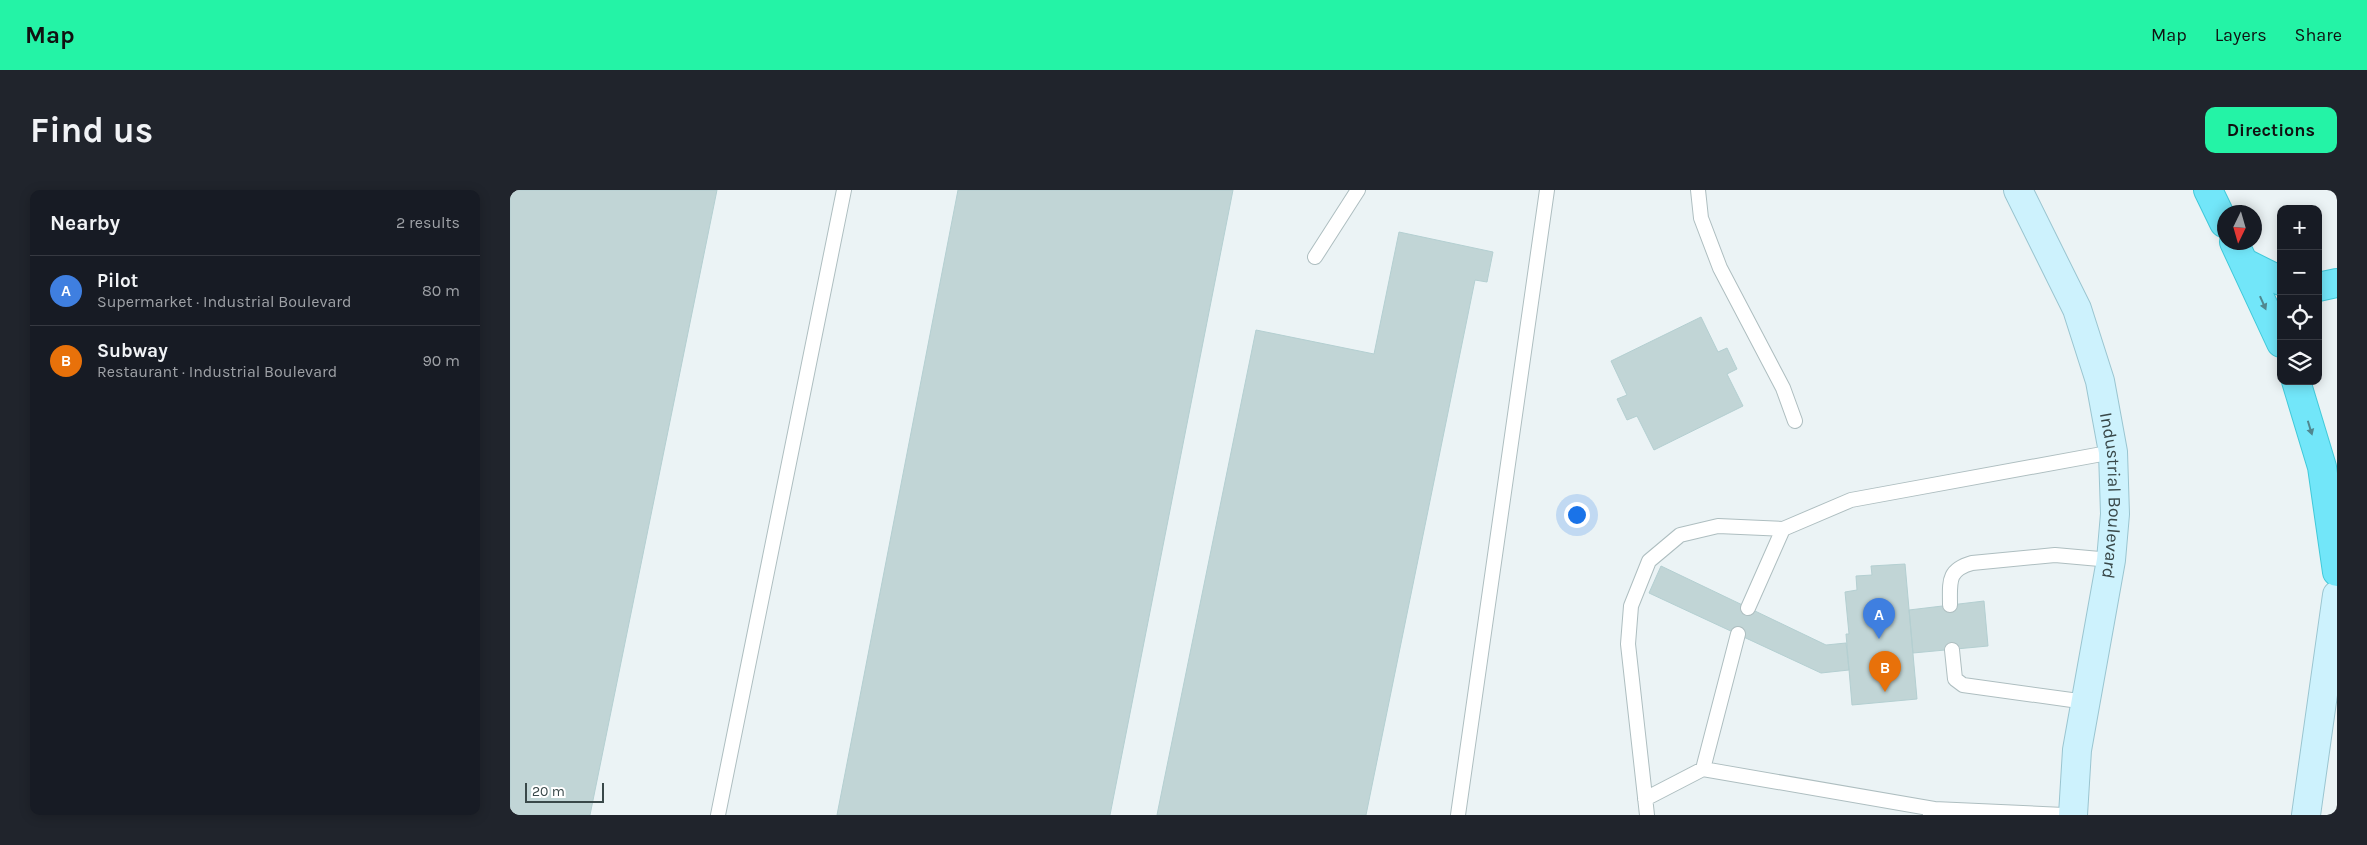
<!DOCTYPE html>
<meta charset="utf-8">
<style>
:root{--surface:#171b24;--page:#20242c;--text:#f1f3f6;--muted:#9ea1a6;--line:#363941;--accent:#24f3a6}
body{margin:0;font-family:Karla,sans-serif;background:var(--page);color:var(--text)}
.controls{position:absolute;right:15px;top:15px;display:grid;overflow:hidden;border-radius:10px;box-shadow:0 2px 12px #0003}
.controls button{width:45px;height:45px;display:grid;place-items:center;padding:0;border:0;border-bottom:1px solid var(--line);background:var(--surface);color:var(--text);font:25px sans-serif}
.compass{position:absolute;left:1707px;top:15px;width:45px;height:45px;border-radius:50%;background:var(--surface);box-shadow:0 2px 12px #0003;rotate:185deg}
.scale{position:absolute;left:15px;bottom:12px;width:79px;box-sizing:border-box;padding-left:5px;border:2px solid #394849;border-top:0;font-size:14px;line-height:18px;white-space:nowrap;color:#394849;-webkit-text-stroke:4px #fff;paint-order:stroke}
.you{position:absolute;left:1066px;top:324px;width:18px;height:18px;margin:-12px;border:4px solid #fff;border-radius:50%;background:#1a73e8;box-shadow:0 0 0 8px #1a73e833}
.badge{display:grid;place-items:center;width:32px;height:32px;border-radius:50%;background:var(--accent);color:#fff;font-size:16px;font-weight:700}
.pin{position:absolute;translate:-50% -41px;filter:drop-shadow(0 1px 2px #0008)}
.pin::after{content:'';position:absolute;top:26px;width:18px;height:15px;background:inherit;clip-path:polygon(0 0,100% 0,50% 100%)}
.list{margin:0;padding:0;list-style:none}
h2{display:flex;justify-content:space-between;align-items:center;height:65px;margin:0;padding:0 20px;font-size:21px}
h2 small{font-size:16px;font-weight:400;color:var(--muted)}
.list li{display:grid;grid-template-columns:32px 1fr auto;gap:15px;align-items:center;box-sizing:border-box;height:70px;padding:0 20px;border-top:1px solid var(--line)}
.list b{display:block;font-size:19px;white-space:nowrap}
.list p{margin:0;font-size:16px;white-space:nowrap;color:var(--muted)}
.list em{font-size:16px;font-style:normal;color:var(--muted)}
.icon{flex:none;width:28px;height:28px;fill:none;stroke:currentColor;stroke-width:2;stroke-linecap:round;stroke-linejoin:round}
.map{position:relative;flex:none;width:1827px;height:625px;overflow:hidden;border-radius:10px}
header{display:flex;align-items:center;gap:30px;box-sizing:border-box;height:70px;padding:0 25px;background:var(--accent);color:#111}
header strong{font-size:24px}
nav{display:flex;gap:28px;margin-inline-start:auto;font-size:18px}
.intro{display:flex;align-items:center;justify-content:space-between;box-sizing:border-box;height:120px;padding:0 30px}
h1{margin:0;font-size:35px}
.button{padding:12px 22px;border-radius:10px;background:var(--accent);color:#111;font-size:18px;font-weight:700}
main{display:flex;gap:30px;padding:0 30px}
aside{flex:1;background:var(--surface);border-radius:10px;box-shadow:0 2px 12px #0003}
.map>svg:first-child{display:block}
.building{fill:#c1d5d6;stroke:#b4cfd1}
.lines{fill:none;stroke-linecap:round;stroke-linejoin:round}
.lane-casing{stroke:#aebec0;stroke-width:16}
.secondary-casing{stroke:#9ac5d0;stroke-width:30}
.highway-casing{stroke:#41c9d9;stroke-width:30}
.lane{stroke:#fff;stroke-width:14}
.secondary{stroke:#cdf2fd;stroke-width:28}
.highway{stroke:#72e6f9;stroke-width:28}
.oneway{fill:#50878f}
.labels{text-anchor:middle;stroke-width:4;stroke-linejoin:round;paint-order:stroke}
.street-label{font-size:18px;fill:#394849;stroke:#fff}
</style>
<header>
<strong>Map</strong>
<nav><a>Map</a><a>Layers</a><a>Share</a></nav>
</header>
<div class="intro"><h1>Find us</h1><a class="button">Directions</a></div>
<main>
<aside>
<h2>Nearby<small>2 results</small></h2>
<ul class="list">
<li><span class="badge" style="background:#3f7fe0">A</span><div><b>Pilot</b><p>Supermarket · Industrial Boulevard</p></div><em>80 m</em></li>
<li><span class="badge" style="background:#e8710a">B</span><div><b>Subway</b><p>Restaurant · Industrial Boulevard</p></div><em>90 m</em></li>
</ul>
</aside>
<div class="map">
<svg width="1827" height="625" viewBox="0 0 1827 625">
<rect width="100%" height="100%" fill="#ebf3f5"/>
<path class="building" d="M 0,0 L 207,0 L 80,625 L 0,625 Z
M 448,0 L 723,0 L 600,625 L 327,625 Z
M 889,42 L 983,62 L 977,92 L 965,90 L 856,625 L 647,625 L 746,140 L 864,164 Z
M 1191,127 L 1208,162 L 1217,158 L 1227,179 L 1217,184 L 1233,216 L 1144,260 L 1127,226 L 1117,230 L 1107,209 L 1117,205 L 1101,171 Z
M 1395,374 L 1407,509 L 1342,515 L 1336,444 L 1339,444 L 1335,402 L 1347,400 L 1346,386 L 1362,385 L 1361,376 Z
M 1151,376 L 1316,455 L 1336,453 L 1339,480 L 1311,483 L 1139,403 Z
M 1474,411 L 1478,456 L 1403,463 L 1399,420 Z"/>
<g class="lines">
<defs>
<path id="lane" d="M 1188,0 L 1191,28 L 1210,78 L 1273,198 L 1285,231
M 805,67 L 848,0
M 1440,415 C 1440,392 1437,380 1462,373 L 1545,365 L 1601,370
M 1238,418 L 1273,339 L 1341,310 L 1603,262
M 1442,460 L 1445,489 L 1453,495 L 1576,512
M 1193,579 L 1424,619
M 1135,609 L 1193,579 L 1228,444
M 208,625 L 334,0
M 948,625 L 1037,0
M 1137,625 L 1118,454 L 1121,416 L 1139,371 L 1170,345 L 1208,336 L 1273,339
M 1420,625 L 1424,619 L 1554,625"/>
<g id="secondary">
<path id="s1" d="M 1508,0 L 1567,119 L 1590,191 L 1603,262 L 1605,324 L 1601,370 L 1567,560 L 1563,625"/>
<path d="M 1796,625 L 1827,405"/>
</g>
<path id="highway" d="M 1698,0 L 1714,33
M 1724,52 L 1771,153
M 1735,73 L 1771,91
M 1808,97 L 1827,93
M 1786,191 L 1812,277 L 1827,382"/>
</defs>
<use href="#lane" class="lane-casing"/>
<use href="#secondary" class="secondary-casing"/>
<use href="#highway" class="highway-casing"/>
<use href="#lane" class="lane"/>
<use href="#secondary" class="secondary"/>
<use href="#highway" class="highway"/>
</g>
<defs><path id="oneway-solid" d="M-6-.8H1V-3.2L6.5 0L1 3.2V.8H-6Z" transform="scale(1.25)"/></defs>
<g class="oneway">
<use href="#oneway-solid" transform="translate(1753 113) rotate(66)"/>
<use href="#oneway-solid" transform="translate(1800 238) rotate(73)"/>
</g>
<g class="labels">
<g class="street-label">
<text dy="6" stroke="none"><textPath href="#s1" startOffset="324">Industrial Boulevard</textPath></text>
</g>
</g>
</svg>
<div class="controls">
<button>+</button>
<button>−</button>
<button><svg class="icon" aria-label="locate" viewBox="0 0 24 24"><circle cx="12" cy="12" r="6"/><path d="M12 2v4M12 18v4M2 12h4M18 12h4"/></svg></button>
<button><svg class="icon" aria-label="layers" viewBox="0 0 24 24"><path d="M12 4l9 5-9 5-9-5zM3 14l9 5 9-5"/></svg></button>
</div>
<svg class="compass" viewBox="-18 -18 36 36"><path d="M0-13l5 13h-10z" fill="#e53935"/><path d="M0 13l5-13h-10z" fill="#9ea1a6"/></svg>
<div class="scale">20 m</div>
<div class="you"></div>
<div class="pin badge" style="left:1369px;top:449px;background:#3f7fe0">A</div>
<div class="pin badge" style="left:1375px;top:502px;background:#e8710a">B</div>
</div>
</main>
